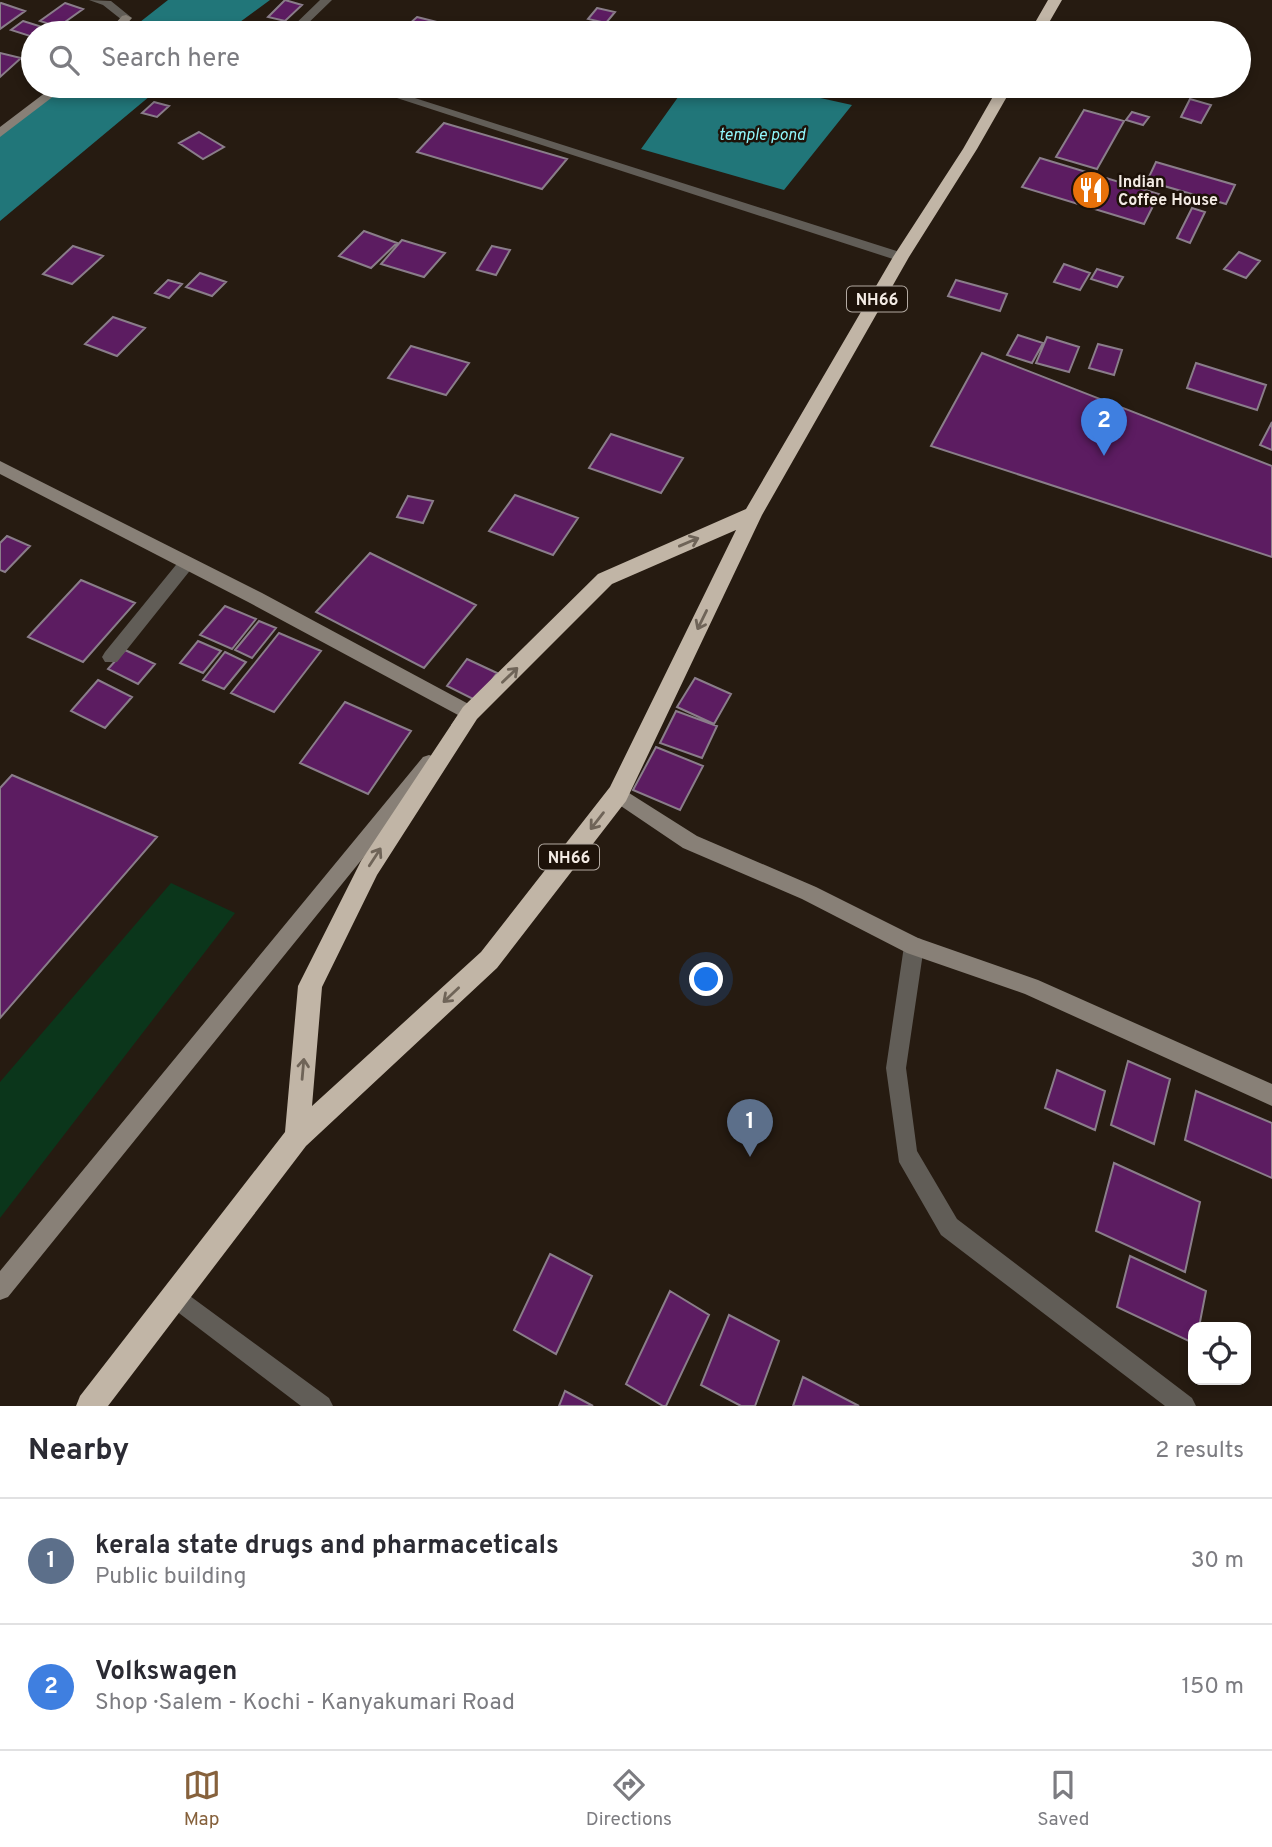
<!DOCTYPE html>
<meta charset="utf-8">
<style>
:root{--surface:#fff;--page:#f7f7f7;--text:#2b2b33;--muted:#7c7c81;--line:#e1e1e2;--accent:#86613c}
body{margin:0;font-family:Overpass,sans-serif;background:var(--page);color:var(--text)}
.controls{position:absolute;right:21px;bottom:21px;display:grid;overflow:hidden;border-radius:14px;box-shadow:0 4px 10px #0003}
.controls button{width:63px;height:63px;display:grid;place-items:center;padding:0;border:0;border-bottom:2px solid var(--line);background:var(--surface);color:var(--text);font:35px sans-serif}
.you{position:absolute;left:707px;top:980px;width:24px;height:24px;margin:-18px;border:5px solid #fff;border-radius:50%;background:#1a73e8;box-shadow:0 0 0 10px #1a73e833}
.badge{display:grid;place-items:center;width:46px;height:46px;border-radius:50%;background:var(--accent);color:#fff;font-size:23px;font-weight:700}
.pin{position:absolute;translate:-50% -58px;filter:drop-shadow(0 2px 4px #0008)}
.pin::after{content:'';position:absolute;top:37px;width:24px;height:21px;background:inherit;clip-path:polygon(0 0,100% 0,50% 100%)}
.list{margin:0;padding:0;list-style:none}
h2{display:flex;justify-content:space-between;align-items:center;height:91px;margin:0;padding:0 28px;font-size:30px}
h2 small{font-size:23px;font-weight:400;color:var(--muted)}
.list li{display:grid;grid-template-columns:46px 1fr auto;gap:21px;align-items:center;box-sizing:border-box;height:126px;padding:0 28px;border-top:2px solid var(--line)}
.list b{display:block;font-size:26px;white-space:nowrap}
.list p{margin:0;font-size:23px;white-space:nowrap;color:var(--muted)}
.list em{font-size:23px;font-style:normal;color:var(--muted)}
.icon{flex:none;width:38px;height:38px;fill:none;stroke:currentColor;stroke-width:2;stroke-linecap:round;stroke-linejoin:round}
.map{position:relative;flex:none;width:1272px;height:1406px;overflow:hidden}
.search{position:absolute;background:var(--surface);box-shadow:0 4px 10px #0003;left:21px;right:21px;top:21px;height:77px;display:flex;align-items:center;gap:18px;box-sizing:border-box;padding:0 24px;border-radius:38px;color:var(--muted);font-size:26px}
.sheet{height:343px;background:var(--surface)}
nav{display:flex;justify-content:space-around;align-items:center;box-sizing:border-box;height:98px;border-top:2px solid var(--line);background:var(--surface);font-size:19px;color:var(--muted)}
nav a{display:grid;justify-items:center;gap:4px}
nav .on{color:var(--accent)}
.map>svg:first-child{display:block}
.green{fill:#0b361b}
.water{fill:#217679}
.building{fill:#5c1c61;stroke:#8a7d8a;stroke-width:2}
.lines{fill:none;stroke-linecap:round;stroke-linejoin:round}
.path{stroke:#7f766d;stroke-width:3.5;stroke-dasharray:1 3.5;stroke-linecap:butt}
.street{fill:#615d57;fill-rule:evenodd}
.secondary{fill:#888077;fill-rule:evenodd}
.highway{fill:#c1b5a6;fill-rule:evenodd}
.oneway{stroke:#6f6458}
.labels{text-anchor:middle;stroke-width:5;stroke-linejoin:round;paint-order:stroke}
.far-water-label{font-size:16px;font-style:italic;fill:#91f7fb;stroke:#1d1209}
.far-poi-label{font-size:16px;font-weight:bold;fill:#f3ebe4;stroke:#1d1209;text-anchor:start}
.shield{fill:#1d1209;stroke:#b3aaa2;stroke-width:2}
.shield-label{font-size:16px;font-weight:bold;fill:#f3ebe4}
</style>
<div class="map">
<svg width="1272" height="1406" viewBox="0 0 1272 1406">
<rect width="100%" height="100%" fill="#261b11"/>
<path class="green" d="M 171,883 L 235,913 L 0,1218 L 0,1082 Z"/>
<path class="water" d="M 168,0 L 270,0 L 225,33 L 126,33 Z
M 60,86 L 162,86 L 0,221 L 0,132 Z
M 686,86 L 766,86 L 852,105 L 784,190 L 641,149 Z"/>
<path class="building" d="M 285,0 L 302,5 L 285,21 L 268,17 Z
M 65,3 L 83,9 L 58,27 L 40,21 Z
M 0,4 L 1,3 L 25,11 L 0,29 Z
M 597,8 L 615,12 L 606,23 L 588,19 Z
M 417,17 L 441,23 L 430,33 L 399,33 Z
M 23,21 L 52,30 L 48,33 L 33,33 L 33,37 L 11,30 Z
M 380,23 L 400,28 L 395,33 L 370,33 Z
M 0,53 L 21,58 L 0,77 Z
M 584,86 L 615,86 L 607,93 Z
M 908,86 L 921,86 L 932,88 L 928,96 L 905,91 Z
M 1190,99 L 1211,105 L 1201,123 L 1181,117 Z
M 154,102 L 169,106 L 157,117 L 142,113 Z
M 1084,110 L 1124,121 L 1097,169 L 1056,157 Z
M 1132,112 L 1149,117 L 1143,125 L 1126,120 Z
M 444,123 L 567,159 L 542,189 L 417,152 Z
M 199,132 L 224,147 L 203,159 L 179,143 Z
M 1040,158 L 1159,194 L 1144,224 L 1022,187 Z
M 1156,162 L 1235,185 L 1226,204 L 1147,181 Z
M 1192,208 L 1205,212 L 1190,243 L 1177,238 Z
M 364,231 L 397,243 L 371,268 L 339,256 Z
M 402,240 L 445,253 L 424,277 L 381,264 Z
M 73,246 L 103,256 L 72,284 L 43,274 Z
M 492,246 L 510,250 L 496,275 L 477,270 Z
M 1239,252 L 1260,261 L 1246,278 L 1224,269 Z
M 1064,264 L 1090,273 L 1080,290 L 1054,282 Z
M 1097,269 L 1123,277 L 1117,287 L 1091,279 Z
M 200,273 L 226,282 L 212,296 L 186,287 Z
M 168,280 L 182,284 L 169,298 L 155,293 Z
M 956,280 L 1007,294 L 1000,311 L 948,296 Z
M 113,317 L 145,328 L 117,356 L 85,344 Z
M 1018,335 L 1043,343 L 1032,363 L 1007,355 Z
M 1047,337 L 1079,347 L 1069,372 L 1036,363 Z
M 1098,344 L 1122,350 L 1114,375 L 1089,368 Z
M 411,346 L 469,363 L 446,395 L 388,378 Z
M 982,353 L 1272,466 L 1272,557 L 931,446 Z
M 1196,363 L 1266,385 L 1257,410 L 1187,388 Z
M 1272,422 L 1272,450 L 1260,445 Z
M 611,434 L 683,458 L 661,493 L 589,468 Z
M 515,495 L 578,518 L 553,555 L 489,531 Z
M 408,496 L 433,501 L 423,523 L 397,517 Z
M 7,536 L 30,546 L 5,572 L 0,570 L 0,543 Z
M 370,553 L 476,605 L 424,668 L 316,612 Z
M 81,580 L 135,603 L 83,662 L 28,637 Z
M 225,606 L 256,619 L 232,649 L 200,635 Z
M 259,621 L 276,628 L 252,658 L 235,650 Z
M 279,633 L 321,651 L 274,712 L 231,693 Z
M 198,641 L 221,651 L 203,673 L 180,663 Z
M 125,650 L 155,664 L 138,684 L 108,669 Z
M 225,652 L 246,662 L 224,689 L 203,680 Z
M 467,659 L 497,673 L 477,701 L 447,686 Z
M 695,678 L 731,694 L 714,724 L 677,707 Z
M 98,680 L 132,697 L 105,728 L 71,711 Z
M 345,702 L 411,731 L 368,794 L 300,763 Z
M 676,711 L 717,726 L 702,758 L 660,743 Z
M 656,747 L 703,766 L 680,810 L 633,790 Z
M 12,775 L 157,837 L 0,1018 L 0,788 Z
M 1128,1061 L 1170,1079 L 1154,1144 L 1111,1125 Z
M 1057,1070 L 1105,1091 L 1095,1130 L 1045,1108 Z
M 1196,1091 L 1272,1123 L 1272,1178 L 1185,1140 Z
M 1114,1163 L 1200,1202 L 1185,1272 L 1096,1231 Z
M 550,1254 L 592,1276 L 556,1354 L 514,1330 Z
M 1130,1256 L 1206,1291 L 1199,1327 L 1193,1327 L 1193,1343 L 1117,1307 Z
M 670,1291 L 709,1315 L 666,1406 L 663,1406 L 626,1384 Z
M 729,1315 L 779,1341 L 755,1406 L 741,1406 L 701,1385 Z
M 803,1377 L 859,1406 L 793,1406 Z
M 565,1391 L 593,1406 L 559,1406 Z"/>
<g class="lines">
<path class="path" d="M 145,30 L 155,33"/>
<path class="street" d="M 89,0 L 111,1 L 132,18 L 122,20 L 103,5 Z
M 320,0 L 332,0 L 298,33 L 286,33 Z
M 360,86 L 377,86 L 906,254 L 908,257 L 901,261 L 896,260 Z
M 186,558 L 192,560 L 194,564 L 192,568 L 117,662 L 105,662 L 102,657 L 105,652 L 180,560 Z
M 914,937 L 921,939 L 924,946 L 906,1068 L 917,1151 L 957,1219 L 1192,1398 L 1196,1406 L 1165,1406 L 941,1235 L 899,1162 L 886,1068 L 904,946 L 907,939 Z
M 175,1285 L 329,1398 L 333,1406 L 301,1406 L 167,1304 L 164,1296 L 167,1288 Z"/>
<path class="secondary" d="M 126,15 L 132,18 L 119,33 L 107,33 L 122,16 Z
M 54,86 L 67,86 L 0,137 L 0,127 Z
M 0,461 L 262,593 L 476,708 L 479,713 C 474,724 466,735 454,730 L 451,725 L 458,715 L 250,603 L 0,474 Z
M 429,755 L 435,757 L 438,763 L 435,769 L 8,1297 L 0,1300 L 0,1271 L 423,757 Z
M 618,786 L 697,836 L 816,887 L 918,938 L 1038,980 L 1272,1084 L 1272,1106 L 1025,994 L 907,953 L 802,899 L 683,848 L 612,800 L 609,794 L 612,788 Z"/>
<path class="highway" d="M 1048,0 L 1062,0 L 1043,33 L 1029,33 Z
M 999,86 L 1013,86 L 977,149 L 909,257 L 762,515 L 626,801 L 497,968 L 306,1146 L 108,1406 L 76,1406 L 80,1396 L 285,1132 L 298,986 L 361,861 L 463,707 L 598,574 L 746,509 L 893,257 L 963,149 ZM 736,530 L 610,787 L 481,952 L 312,1106 L 322,987 L 377,875 L 477,719 L 612,584 Z"/>
</g>
<defs><path id="oneway-shaft" d="M-6 0H5M1.5-3L5.5 0L1.5 3" fill="none" stroke-width="1.6" stroke-linecap="round" stroke-linejoin="round" transform="scale(1.75)"/></defs>
<g class="oneway">
<use href="#oneway-shaft" transform="translate(689 542) rotate(-23)"/>
<use href="#oneway-shaft" transform="translate(702 620) rotate(116)"/>
<use href="#oneway-shaft" transform="translate(510 675) rotate(-44)"/>
<use href="#oneway-shaft" transform="translate(597 821) rotate(128)"/>
<use href="#oneway-shaft" transform="translate(375 857) rotate(-57)"/>
<use href="#oneway-shaft" transform="translate(451 995) rotate(137)"/>
<use href="#oneway-shaft" transform="translate(303 1069) rotate(-85)"/>
</g>
<defs>
<symbol id="restaurant-disc" viewBox="-11 -11 22 22"><circle r="9.5" fill="#e8710a" stroke="#1d1209"/><path d="M-5-6h1v4h1v-4h1v4h1v-4h1v5L-1.5 .5V6h-2V.5L-5-1ZM5-6V6H3V1.5H1.5Q1.5-4 5-6Z" fill="#fff"/></symbol>
</defs>
<g fill-rule="evenodd">
<use href="#restaurant-disc" x="1069" y="168" width="44" height="44"/>
</g>
<g class="labels">
<g class="far-water-label">
<text x="762" y="140">temple pond</text>
</g>
<g class="far-poi-label">
<text x="1118" y="187">Indian<tspan x="1118" dy="18">Coffee House</tspan></text>
</g>
<g class="shield">
<rect x="847" y="286.5" width="60" height="25" rx="5"/>
<rect x="539" y="844.5" width="60" height="25" rx="5"/>
</g>
<g class="shield-label">
<text x="877" y="305">NH66</text>
<text x="569" y="863">NH66</text>
</g>
</g>
</svg>
<div class="controls">
<button><svg class="icon" aria-label="locate" viewBox="0 0 24 24"><circle cx="12" cy="12" r="6"/><path d="M12 2v4M12 18v4M2 12h4M18 12h4"/></svg></button>
</div>
<div class="you"></div>
<div class="pin badge" style="left:750px;top:1157px;background:#5c6f8a">1</div>
<div class="pin badge" style="left:1104px;top:456px;background:#3f7fe0">2</div>
<div class="search"><svg class="icon" aria-label="search" viewBox="0 0 24 24"><circle cx="10" cy="10" r="6"/><path d="M15 15l6 6"/></svg>Search here</div>
</div>
<section class="sheet">
<h2>Nearby<small>2 results</small></h2>
<ul class="list">
<li><span class="badge" style="background:#5c6f8a">1</span><div><b>kerala state drugs and pharmaceticals</b><p>Public building</p></div><em>30 m</em></li>
<li><span class="badge" style="background:#3f7fe0">2</span><div><b>Volkswagen</b><p>Shop · Salem - Kochi - Kanyakumari Road</p></div><em>150 m</em></li>
</ul>
</section>
<nav>
<a class="on"><svg class="icon" aria-label="map" viewBox="0 0 24 24"><path d="M3 6l6-2 6 2 6-2v14l-6 2-6-2-6 2zM9 4v14M15 6v14"/></svg>Map</a>
<a><svg class="icon" aria-label="directions" viewBox="0 0 24 24"><path d="M12 3l9 9-9 9-9-9zM9 14v-3h6M13 9l2 2-2 2"/></svg>Directions</a>
<a><svg class="icon" aria-label="saved" viewBox="0 0 24 24"><path d="M7 4h10v16l-5-4-5 4z"/></svg>Saved</a>
</nav>
